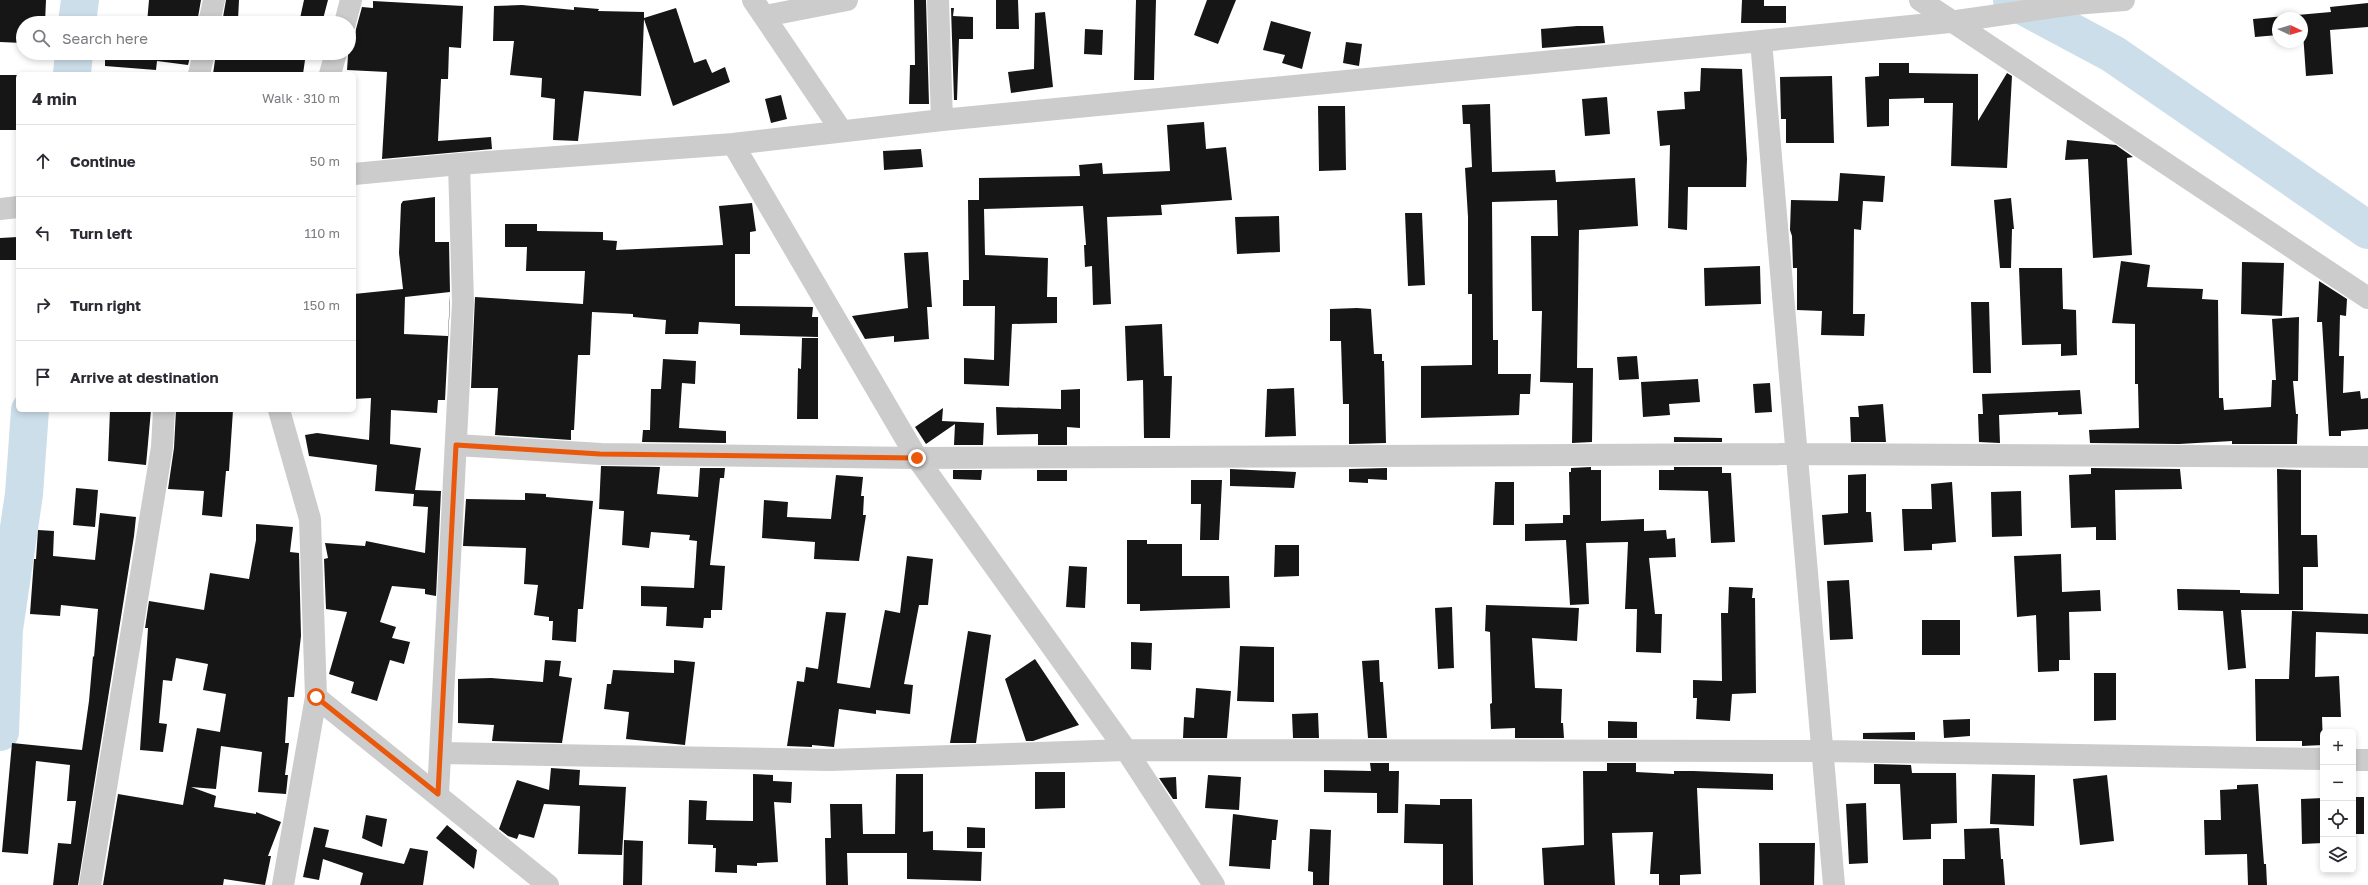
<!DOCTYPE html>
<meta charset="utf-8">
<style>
:root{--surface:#fff;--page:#f7f7f7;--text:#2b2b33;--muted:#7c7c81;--line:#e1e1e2}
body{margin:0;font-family:"Golos Text",sans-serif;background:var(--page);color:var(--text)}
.controls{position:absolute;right:12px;bottom:12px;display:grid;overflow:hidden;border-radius:6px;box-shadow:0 2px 6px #0003}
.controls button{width:36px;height:36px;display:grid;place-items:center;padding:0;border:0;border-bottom:1px solid var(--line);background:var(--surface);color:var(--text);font:20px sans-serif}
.compass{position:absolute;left:2272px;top:12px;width:36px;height:36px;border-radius:50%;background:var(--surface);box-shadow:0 2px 6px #0003;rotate:94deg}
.stop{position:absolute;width:12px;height:12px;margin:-9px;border:3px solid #ea580c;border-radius:50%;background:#fff}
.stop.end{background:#ea580c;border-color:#fff;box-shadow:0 1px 4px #0008}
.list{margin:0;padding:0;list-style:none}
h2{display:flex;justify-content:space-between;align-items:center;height:52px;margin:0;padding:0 16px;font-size:17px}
h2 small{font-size:13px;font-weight:400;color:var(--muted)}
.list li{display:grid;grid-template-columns:26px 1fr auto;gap:12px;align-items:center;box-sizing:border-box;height:72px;padding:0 16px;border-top:1px solid var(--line)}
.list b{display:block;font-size:15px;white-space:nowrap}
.list em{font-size:13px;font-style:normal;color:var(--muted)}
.icon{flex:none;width:22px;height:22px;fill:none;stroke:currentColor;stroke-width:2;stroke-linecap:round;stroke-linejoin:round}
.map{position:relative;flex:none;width:2368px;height:885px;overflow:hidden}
.search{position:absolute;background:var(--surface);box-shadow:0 2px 6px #0003;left:16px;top:16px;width:340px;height:44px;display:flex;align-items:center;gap:10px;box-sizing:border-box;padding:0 14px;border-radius:22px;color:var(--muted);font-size:15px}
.panel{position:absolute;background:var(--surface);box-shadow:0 2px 6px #0003;left:16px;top:72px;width:340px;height:340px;border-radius:6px}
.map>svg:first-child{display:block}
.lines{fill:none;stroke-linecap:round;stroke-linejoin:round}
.river{stroke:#ccdee9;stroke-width:38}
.building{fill:#161616}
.minor{stroke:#ccc;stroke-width:22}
.route{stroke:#ea580c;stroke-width:5}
</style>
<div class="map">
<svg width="2368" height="885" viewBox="0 0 2368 885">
<rect width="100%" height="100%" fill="#fff"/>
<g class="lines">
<path class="river" d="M 2012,0 L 2113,54 L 2368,230
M 77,23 L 80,0
M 72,74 L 74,53
M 0,732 L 4,629 L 24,494 L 30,410"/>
</g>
<path class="building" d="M 0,0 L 46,0 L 45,23 L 23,23 L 23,43 L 0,42 Z
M 149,0 L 201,0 L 197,23 L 147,23 Z
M 226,0 L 239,0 L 238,20 L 261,23 L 222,23 Z
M 304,0 L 328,0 L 322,23 L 299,23 Z
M 914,0 L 926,0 L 929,104 L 909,104 L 910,65 L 915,65 Z
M 996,0 L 1018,0 L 1019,29 L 996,29 Z
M 1136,0 L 1156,0 L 1154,80 L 1134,80 Z
M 1207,0 L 1236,0 L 1218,44 L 1194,35 Z
M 1742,0 L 1764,0 L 1764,6 L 1786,6 L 1786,23 L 1741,23 Z
M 373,1 L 463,6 L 461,48 L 449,47 L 448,79 L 441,79 L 438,141 L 491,137 L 492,149 L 382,159 L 387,72 L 347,70 L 349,41 L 355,41 L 356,29 L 362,7 L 373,8 Z
M 2368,3 L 2368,27 L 2330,30 L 2333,74 L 2306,76 L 2302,18 L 2278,18 L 2278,35 L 2255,37 L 2253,19 L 2331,12 L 2330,7 Z
M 522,5 L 574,10 L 574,7 L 599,9 L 598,11 L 644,12 L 644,18 L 676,8 L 694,63 L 706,59 L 712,73 L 725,67 L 730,82 L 673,106 L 644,19 L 641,96 L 584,91 L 578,141 L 553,140 L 555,99 L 541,97 L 542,78 L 510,75 L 514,41 L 493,41 L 494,6 Z
M 951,8 L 954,8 L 953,16 L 973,17 L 973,39 L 959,39 L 957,100 L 954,100 Z
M 1045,12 L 1053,87 L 1011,93 L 1008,72 L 1034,69 L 1035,13 Z
M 1271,21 L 1311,32 L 1302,69 L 1282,63 L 1285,55 L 1263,50 Z
M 1577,26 L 1603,26 L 1605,43 L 1542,48 L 1541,29 Z
M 1085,29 L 1103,30 L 1102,55 L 1084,54 Z
M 1346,42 L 1362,44 L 1359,66 L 1343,63 Z
M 105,53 L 191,53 L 188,65 L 157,61 L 156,70 L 105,66 Z
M 216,53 L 306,53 L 303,74 L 213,74 Z
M 1879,63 L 1909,63 L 1909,73 L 1978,74 L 1978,121 L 2007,73 L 2012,76 L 2007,168 L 1951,166 L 1953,103 L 1924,103 L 1924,98 L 1889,99 L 1889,126 L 1867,127 L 1865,77 L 1879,76 Z
M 1701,68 L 1742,69 L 1747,159 L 1746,187 L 1688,187 L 1687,230 L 1668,228 L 1670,145 L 1660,146 L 1657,111 L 1685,109 L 1684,92 L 1700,91 Z
M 0,75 L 18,75 L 18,130 L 0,130 Z
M 1832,76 L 1834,143 L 1786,143 L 1786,119 L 1781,119 L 1780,77 Z
M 781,95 L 787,119 L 771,123 L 765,99 Z
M 1607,97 L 1610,134 L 1585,136 L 1582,99 Z
M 1490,104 L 1492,172 L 1555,170 L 1556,182 L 1635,178 L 1638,226 L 1579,230 L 1577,368 L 1593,368 L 1592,442 L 1572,443 L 1573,383 L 1540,382 L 1542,311 L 1532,311 L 1531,236 L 1558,236 L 1557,200 L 1492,202 L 1493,340 L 1498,340 L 1498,374 L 1531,374 L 1530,394 L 1520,394 L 1519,415 L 1421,418 L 1421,366 L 1472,365 L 1472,294 L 1468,294 L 1468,217 L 1465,168 L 1472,167 L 1470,124 L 1463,124 L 1462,105 Z
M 1318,106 L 1345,106 L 1346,170 L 1319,171 Z
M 1204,122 L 1206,149 L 1226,147 L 1232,200 L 1161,205 L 1162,215 L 1107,217 L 1111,304 L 1093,305 L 1092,266 L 1085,267 L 1084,245 L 1086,245 L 1083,206 L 984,209 L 985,255 L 1048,258 L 1047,297 L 1057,297 L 1057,323 L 1012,324 L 1009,386 L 964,384 L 964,358 L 994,360 L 995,306 L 963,306 L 963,280 L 969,280 L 968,200 L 979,200 L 979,178 L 1080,176 L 1079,165 L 1102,163 L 1103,174 L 1170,171 L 1167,125 Z
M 2067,140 L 2116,145 L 2133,157 L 2127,158 L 2132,255 L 2093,258 L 2088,159 L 2065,160 Z
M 921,149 L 923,167 L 884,170 L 883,151 Z
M 1840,173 L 1885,176 L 1883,202 L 1863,201 L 1861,230 L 1854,229 L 1853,314 L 1865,314 L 1864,336 L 1821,335 L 1822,311 L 1797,310 L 1797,268 L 1793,268 L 1792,236 L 1790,230 L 1791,200 L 1838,201 Z
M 435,197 L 435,242 L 449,242 L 450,292 L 405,297 L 404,334 L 448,336 L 450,295 L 450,302 L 445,400 L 438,400 L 437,413 L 391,410 L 390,444 L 421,448 L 415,490 L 441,491 L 436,596 L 425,594 L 425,589 L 392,586 L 380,622 L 396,627 L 392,638 L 410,642 L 404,664 L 390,660 L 377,701 L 351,693 L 354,682 L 329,674 L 347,612 L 326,609 L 324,559 L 328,558 L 325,543 L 365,546 L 366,541 L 425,553 L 428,507 L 413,506 L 414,494 L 375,491 L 377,465 L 309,456 L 305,435 L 317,433 L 369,440 L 371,398 L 354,399 L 354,294 L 403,289 L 399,253 L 401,204 L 403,201 Z
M 2011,198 L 2014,229 L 2012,229 L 2011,268 L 2000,268 L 1994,200 Z
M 752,203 L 756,231 L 750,232 L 750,254 L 735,254 L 735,306 L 813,307 L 812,317 L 818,317 L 818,337 L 740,335 L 740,324 L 699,322 L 698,334 L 665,334 L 666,320 L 633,317 L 633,314 L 592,312 L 590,355 L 578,355 L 574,430 L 571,430 L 571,440 L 495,435 L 498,388 L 471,388 L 475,297 L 583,304 L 585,271 L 526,271 L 527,247 L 505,247 L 505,224 L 537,224 L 537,231 L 603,232 L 603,240 L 617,241 L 616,250 L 723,245 L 719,206 Z
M 1405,213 L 1422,213 L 1425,285 L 1408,286 Z
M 1279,216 L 1280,252 L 1237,254 L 1235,217 Z
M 18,237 L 18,260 L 0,260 L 0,238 Z
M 928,252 L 932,307 L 927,307 L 929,339 L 894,342 L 894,336 L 865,339 L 852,316 L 908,308 L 904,253 Z
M 2121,261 L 2150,265 L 2147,287 L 2203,289 L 2202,299 L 2218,300 L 2219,398 L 2223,398 L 2224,410 L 2271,407 L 2272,380 L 2276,380 L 2272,319 L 2299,317 L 2298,381 L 2293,381 L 2296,414 L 2298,414 L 2297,444 L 2232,444 L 2232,441 L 2179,444 L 2090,443 L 2089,430 L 2139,428 L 2138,384 L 2135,384 L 2135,324 L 2112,323 Z
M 2242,262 L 2284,263 L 2282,316 L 2241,314 Z
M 1760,266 L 1761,304 L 1705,306 L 1704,268 Z
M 2019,268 L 2062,268 L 2063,309 L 2076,310 L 2077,355 L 2061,356 L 2061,344 L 2022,345 Z
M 2319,281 L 2347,299 L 2346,316 L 2340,315 L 2339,356 L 2344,356 L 2343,393 L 2360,391 L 2361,399 L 2368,398 L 2368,429 L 2341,431 L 2341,436 L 2329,436 L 2322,322 L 2317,322 Z
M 1971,302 L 1989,302 L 1991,373 L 1973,373 Z
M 1357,308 L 1371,309 L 1374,354 L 1382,354 L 1382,361 L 1384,361 L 1386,443 L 1349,444 L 1349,404 L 1343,404 L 1341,341 L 1330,341 L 1330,309 Z
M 1162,324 L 1164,376 L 1172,376 L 1170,438 L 1144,438 L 1143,380 L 1127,381 L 1125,326 Z
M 802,338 L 818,338 L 818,419 L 797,419 L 798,368 L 801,369 Z
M 1637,356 L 1639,379 L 1619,380 L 1617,357 Z
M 663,359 L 696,361 L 695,384 L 682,383 L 679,428 L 726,431 L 726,443 L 642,442 L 643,430 L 650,430 L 651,389 L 661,389 Z
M 1698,379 L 1700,402 L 1669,404 L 1670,415 L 1643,417 L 1641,382 Z
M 1770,383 L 1772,412 L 1755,413 L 1753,384 Z
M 1294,388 L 1296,436 L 1265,437 L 1267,389 Z
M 1080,389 L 1080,428 L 1067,427 L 1067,445 L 1038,445 L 1038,434 L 997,435 L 996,407 L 1061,409 L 1061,390 Z
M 2080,390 L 2082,414 L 2058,415 L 2058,412 L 1999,415 L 2000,443 L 1979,442 L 1978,414 L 1983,414 L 1982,394 Z
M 1883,404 L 1886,442 L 1851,442 L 1850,417 L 1859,417 L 1858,406 Z
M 943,408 L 942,421 L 984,423 L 983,445 L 954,445 L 955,424 L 926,444 L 915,427 Z
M 110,410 L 151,410 L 146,465 L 108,461 Z
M 176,410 L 233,410 L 229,471 L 226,471 L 222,517 L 202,515 L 204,491 L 168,489 L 174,448 Z
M 1674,437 L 1722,438 L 1722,442 L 1674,442 Z
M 601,466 L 660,467 L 657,494 L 698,497 L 700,468 L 725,468 L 724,478 L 720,478 L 710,565 L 725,566 L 722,610 L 711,610 L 711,618 L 704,618 L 703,628 L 666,626 L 667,607 L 641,606 L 641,586 L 694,588 L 697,541 L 689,540 L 690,535 L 651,532 L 649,548 L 622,545 L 624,511 L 599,509 Z
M 1591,467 L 1591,470 L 1601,470 L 1601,521 L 1644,519 L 1644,531 L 1666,530 L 1667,539 L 1675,538 L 1676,557 L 1649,558 L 1655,614 L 1662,614 L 1661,653 L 1636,652 L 1637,609 L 1625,609 L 1628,542 L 1586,543 L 1589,604 L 1570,605 L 1566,540 L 1525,541 L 1525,524 L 1563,523 L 1563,515 L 1570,515 L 1569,472 L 1571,472 L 1571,468 Z
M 1674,467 L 1722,467 L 1722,473 L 1731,473 L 1735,542 L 1711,543 L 1708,491 L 1659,490 L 1659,470 L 1674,470 Z
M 1387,468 L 1387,480 L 1368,479 L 1368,483 L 1349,482 L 1349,469 Z
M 2091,468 L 2180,469 L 2182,489 L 2115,490 L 2116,540 L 2096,540 L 2096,527 L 2071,528 L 2069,475 L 2091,474 Z
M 1230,469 L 1296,472 L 1294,488 L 1230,486 Z
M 2277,469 L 2301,470 L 2301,535 L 2317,535 L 2318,567 L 2303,567 L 2303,610 L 2241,610 L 2246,668 L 2228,670 L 2223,611 L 2178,610 L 2177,589 L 2240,590 L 2240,593 L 2279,594 Z
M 953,470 L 982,470 L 981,480 L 953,479 Z
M 1037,470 L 1067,470 L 1067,481 L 1037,481 Z
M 1866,474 L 1866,512 L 1871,512 L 1873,542 L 1824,545 L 1822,515 L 1848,513 L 1848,475 Z
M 836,475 L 863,477 L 861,496 L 864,496 L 863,515 L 866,515 L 859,561 L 814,559 L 815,542 L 762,538 L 764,500 L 788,502 L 787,517 L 831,519 Z
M 1191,480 L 1222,480 L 1219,540 L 1200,540 L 1201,504 L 1191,504 Z
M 1495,482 L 1514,482 L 1514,525 L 1493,525 Z
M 1952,482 L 1956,542 L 1932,544 L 1932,550 L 1904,551 L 1902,509 L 1932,509 L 1931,484 Z
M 76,488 L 98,490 L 95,527 L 73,525 Z
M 2021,491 L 2022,536 L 1992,537 L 1991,492 Z
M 525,493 L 546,494 L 546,497 L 593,501 L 583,609 L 578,609 L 576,642 L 552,640 L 553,621 L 549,621 L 549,617 L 534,615 L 538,585 L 524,584 L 526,548 L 463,546 L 466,499 L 525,500 Z
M 100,513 L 136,517 L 134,536 L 78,885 L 53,885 L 58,843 L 71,844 L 76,801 L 67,801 L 70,765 L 36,761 L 28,854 L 2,852 L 12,743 L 82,750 L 89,701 L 93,656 L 94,657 L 98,609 L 61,605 L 60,616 L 30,614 L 34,559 L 36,559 L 38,530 L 54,531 L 53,556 L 95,560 Z
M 256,524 L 293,527 L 290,552 L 299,553 L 301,636 L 294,697 L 288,697 L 285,743 L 289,743 L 285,775 L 288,775 L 286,794 L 258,792 L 262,752 L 221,746 L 216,789 L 191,787 L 216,796 L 214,807 L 256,814 L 256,812 L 281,822 L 268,856 L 271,856 L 265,885 L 224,879 L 223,885 L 103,885 L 118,794 L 183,805 L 197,728 L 220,732 L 226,694 L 203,690 L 208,664 L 176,658 L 172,681 L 163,680 L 159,723 L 167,724 L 163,752 L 140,750 L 148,628 L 145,628 L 149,601 L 204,610 L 210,573 L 249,579 L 256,540 Z
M 1127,540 L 1147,540 L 1147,544 L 1182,544 L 1182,576 L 1229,576 L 1230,608 L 1140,611 L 1140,604 L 1127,604 Z
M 1275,545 L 1299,545 L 1299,576 L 1274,577 Z
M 2061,554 L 2062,592 L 2100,590 L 2101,611 L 2069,612 L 2070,660 L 2059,660 L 2059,671 L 2038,672 L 2036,615 L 2017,617 L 2014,556 Z
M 907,556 L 933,559 L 928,605 L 919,605 L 904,684 L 913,685 L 910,714 L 876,710 L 876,714 L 839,709 L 834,747 L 812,745 L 812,747 L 787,746 L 797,681 L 804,682 L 806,667 L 818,669 L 826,612 L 846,613 L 837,683 L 870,688 L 885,610 L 900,613 Z
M 1069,566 L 1087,567 L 1085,608 L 1066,607 Z
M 1849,580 L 1853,639 L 1830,640 L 1827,581 Z
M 1729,587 L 1753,588 L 1752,598 L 1755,598 L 1756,693 L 1732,694 L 1730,721 L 1696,719 L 1697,698 L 1693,698 L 1693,680 L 1722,681 L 1721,613 L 1728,613 Z
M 1486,605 L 1579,608 L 1577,641 L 1532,638 L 1535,688 L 1562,689 L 1561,723 L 1563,723 L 1564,738 L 1515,738 L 1515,728 L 1491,729 L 1490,704 L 1492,703 L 1490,632 L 1485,631 Z
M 1452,607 L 1454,668 L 1438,669 L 1435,608 Z
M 2292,611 L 2368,614 L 2368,634 L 2316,632 L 2315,677 L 2339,676 L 2341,717 L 2322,717 L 2323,745 L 2302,746 L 2302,741 L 2256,741 L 2255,679 L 2289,679 Z
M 1922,620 L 1960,620 L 1960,655 L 1922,655 Z
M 968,631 L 991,635 L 976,743 L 950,743 Z
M 1131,642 L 1152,643 L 1151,670 L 1131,669 Z
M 1240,646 L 1274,647 L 1274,702 L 1237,701 Z
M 1035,659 L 1079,725 L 1033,741 L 1026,741 L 1005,679 Z
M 545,660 L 561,661 L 559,676 L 572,678 L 562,743 L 492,741 L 494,725 L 458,723 L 458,679 L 491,678 L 543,682 Z
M 674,660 L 695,662 L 685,745 L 626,739 L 629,712 L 604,709 L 607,684 L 611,684 L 613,670 L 674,673 Z
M 1379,660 L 1380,682 L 1383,682 L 1387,738 L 1368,738 L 1362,661 Z
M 2094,673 L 2116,673 L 2116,720 L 2094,721 Z
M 1196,688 L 1231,691 L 1227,738 L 1183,738 L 1184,717 L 1194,718 Z
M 1318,713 L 1319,738 L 1293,738 L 1292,714 Z
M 1970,719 L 1970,736 L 1944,738 L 1943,720 Z
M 1608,721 L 1637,722 L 1637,738 L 1608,738 Z
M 1915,732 L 1915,740 L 1863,739 L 1863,733 Z
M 1370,763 L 1389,763 L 1389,771 L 1399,771 L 1398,813 L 1377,813 L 1377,793 L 1324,792 L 1324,770 L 1371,771 Z
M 1607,763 L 1636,763 L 1636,772 L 1674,774 L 1674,771 L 1693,771 L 1773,774 L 1773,790 L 1697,788 L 1701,874 L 1680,875 L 1680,885 L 1659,885 L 1659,874 L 1650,874 L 1653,832 L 1612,833 L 1615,885 L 1544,885 L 1542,848 L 1584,845 L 1583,771 L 1607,771 Z
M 1874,764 L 1911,765 L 1912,773 L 1956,773 L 1957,823 L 1931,824 L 1931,839 L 1903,840 L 1900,784 L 1874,784 Z
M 551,768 L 580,770 L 579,785 L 626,787 L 622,855 L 578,854 L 580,806 L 544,804 L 534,838 L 519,834 L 517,839 L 508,836 L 499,829 L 517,780 L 549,790 Z
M 1035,772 L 1065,772 L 1065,808 L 1035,809 Z
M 753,774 L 773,775 L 773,781 L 792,782 L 791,803 L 774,802 L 778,862 L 757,863 L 757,866 L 737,865 L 737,873 L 715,872 L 716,848 L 713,848 L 713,845 L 688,844 L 689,800 L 707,801 L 706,820 L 753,821 Z
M 896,774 L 923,774 L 923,832 L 933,831 L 933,850 L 982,852 L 981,881 L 907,879 L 907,853 L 847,853 L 848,885 L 826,885 L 825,838 L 831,838 L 830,804 L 862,804 L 863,834 L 895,834 Z
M 1992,774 L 2035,775 L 2034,826 L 1990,824 Z
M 1208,775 L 1241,777 L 1239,810 L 1205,808 Z
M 2107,775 L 2114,841 L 2080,845 L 2073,779 Z
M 1176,777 L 1177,799 L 1173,799 L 1159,778 Z
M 2258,784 L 2264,864 L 2266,864 L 2267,885 L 2248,885 L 2247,854 L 2205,855 L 2204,820 L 2221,820 L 2220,790 L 2237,789 L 2237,785 Z
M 2353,797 L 2364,797 L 2364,834 L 2353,834 Z
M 2323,798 L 2323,843 L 2302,844 L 2301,799 Z
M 1440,799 L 1472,799 L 1473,885 L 1443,885 L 1443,844 L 1404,843 L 1405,804 L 1440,805 Z
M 1866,803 L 1868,863 L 1849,864 L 1846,804 Z
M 1233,814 L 1278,820 L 1276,840 L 1272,840 L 1270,869 L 1229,866 Z
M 366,815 L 387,819 L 382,847 L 362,838 Z
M 447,825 L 477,850 L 474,869 L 436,838 Z
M 314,827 L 329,830 L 325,847 L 404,864 L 410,848 L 428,851 L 423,885 L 360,885 L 363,873 L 323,859 L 319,880 L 303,877 Z
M 967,827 L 985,828 L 985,848 L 967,848 Z
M 1999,828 L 2001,859 L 2003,859 L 2005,885 L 1943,885 L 1943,859 L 1965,859 L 1964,829 Z
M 1310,829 L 1331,830 L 1329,885 L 1313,885 L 1313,872 L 1308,871 Z
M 624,840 L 643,841 L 642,885 L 623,885 Z
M 1759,843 L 1815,843 L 1814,885 L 1760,885 Z"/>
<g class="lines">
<path class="minor" d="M 753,0 L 841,130
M 938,0 L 942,120
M 1920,0 L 2368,298
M 765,16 L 847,0
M 209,23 L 214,0
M 345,23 L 351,0
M 1761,41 L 1834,885
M 199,74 L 204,53
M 330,74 L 336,53
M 733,144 L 917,458 L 1126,750 L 1214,885
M 354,174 L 459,164 L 733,144 L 942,120 L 1761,41 L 1950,22 L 2074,4 L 2124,0
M 0,209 L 18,207
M 279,410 L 310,519 L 316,697 L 548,885
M 456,445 L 601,454 L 917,458 L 1797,454 L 2368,457
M 442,753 L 830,760 L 1126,750 L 1824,751 L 2323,759
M 2353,760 L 2368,760
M 438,794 L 463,302 L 459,164
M 90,885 L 162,447 L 164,410
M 283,885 L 316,697"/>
</g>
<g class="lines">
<path class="route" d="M 316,697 L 438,794 L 456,445 L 600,454 L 917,458"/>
</g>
</svg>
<div class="controls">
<button>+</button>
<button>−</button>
<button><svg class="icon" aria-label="locate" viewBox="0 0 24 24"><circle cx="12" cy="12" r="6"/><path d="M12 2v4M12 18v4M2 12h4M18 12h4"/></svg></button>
<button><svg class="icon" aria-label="layers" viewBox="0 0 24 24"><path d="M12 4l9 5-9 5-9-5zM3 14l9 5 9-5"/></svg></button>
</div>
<svg class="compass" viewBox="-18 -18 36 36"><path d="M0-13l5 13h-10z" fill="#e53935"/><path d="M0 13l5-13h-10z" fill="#7c7c81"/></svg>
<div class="stop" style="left:316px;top:697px"></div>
<div class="stop end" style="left:917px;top:458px"></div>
<div class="search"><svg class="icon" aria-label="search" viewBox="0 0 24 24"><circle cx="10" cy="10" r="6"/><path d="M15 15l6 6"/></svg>Search here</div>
<section class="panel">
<h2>4 min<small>Walk · 310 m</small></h2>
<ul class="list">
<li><svg class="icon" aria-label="ahead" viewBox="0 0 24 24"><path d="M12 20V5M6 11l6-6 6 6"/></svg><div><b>Continue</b></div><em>50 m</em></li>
<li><svg class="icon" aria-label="left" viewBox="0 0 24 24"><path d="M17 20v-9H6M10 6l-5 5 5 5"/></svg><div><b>Turn left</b></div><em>110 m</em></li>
<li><svg class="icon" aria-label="right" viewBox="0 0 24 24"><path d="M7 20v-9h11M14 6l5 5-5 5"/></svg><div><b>Turn right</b></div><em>150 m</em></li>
<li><svg class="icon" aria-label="arrive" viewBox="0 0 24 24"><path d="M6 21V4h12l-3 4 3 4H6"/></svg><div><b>Arrive at destination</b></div></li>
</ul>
</section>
</div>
